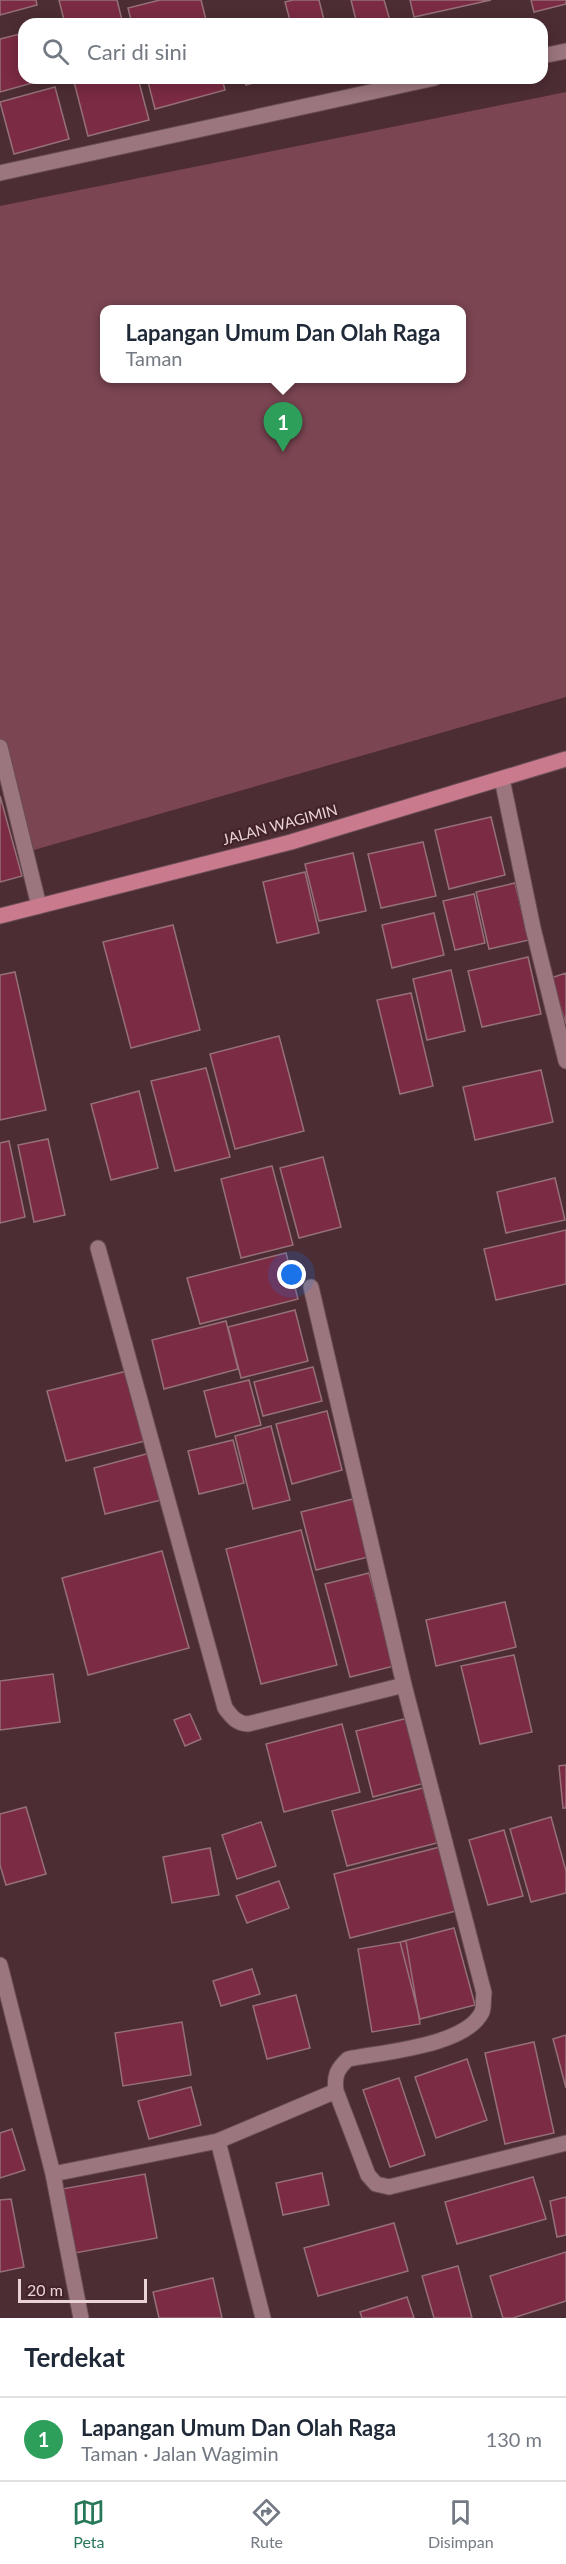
<!DOCTYPE html>
<html lang="id">
<meta charset="utf-8">
<style>
:root{--surface:#fff;--page:#f6f6f7;--text:#1f2937;--muted:#747a83;--line:#e0e1e3;--accent:#267859}
body{margin:0;font-family:Lato,sans-serif;background:var(--page);color:var(--text)}
.scale{position:absolute;left:18px;bottom:15px;width:129px;box-sizing:border-box;padding-left:6px;border:3px solid #e9d3d7;border-top:0;font-size:16px;line-height:21px;white-space:nowrap;color:#e9d3d7;-webkit-text-stroke:4px #42232a;paint-order:stroke}
.you{position:absolute;left:292px;top:1275px;width:21px;height:21px;margin:-15px;border:4px solid #fff;border-radius:50%;background:#1a73e8;box-shadow:0 0 0 9px #1a73e833}
.badge{display:grid;place-items:center;width:39px;height:39px;border-radius:50%;background:var(--accent);color:#fff;font-size:20px;font-weight:700}
.pin{position:absolute;translate:-50% -50px;filter:drop-shadow(0 2px 3px #0008)}
.pin::after{content:'';position:absolute;top:32px;width:21px;height:18px;background:inherit;clip-path:polygon(0 0,100% 0,50% 100%)}
.popup{position:absolute;left:100px;top:305px;width:366px;height:78px;box-sizing:border-box;display:grid;place-content:center;border-radius:12px;background:var(--surface);filter:drop-shadow(0 2px 4px #0005);font-size:20px;white-space:nowrap;color:var(--muted)}
.popup b{font-size:22px;color:var(--text)}
.popup::after{content:'';position:absolute;left:50%;top:100%;margin-left:-12px;border:12px solid transparent;border-top-color:var(--surface)}
.list{margin:0;padding:0;list-style:none}
h2{display:flex;justify-content:space-between;align-items:center;height:78px;margin:0;padding:0 24px;font-size:26px}
h2 small{font-size:20px;font-weight:400;color:var(--muted)}
.list li{display:grid;grid-template-columns:39px 1fr auto;gap:18px;align-items:center;box-sizing:border-box;height:84px;padding:0 24px;border-top:2px solid var(--line)}
.list b{display:block;font-size:22px;white-space:nowrap}
.list p{margin:0;font-size:20px;white-space:nowrap;color:var(--muted)}
.list em{font-size:20px;font-style:normal;color:var(--muted)}
.icon{flex:none;width:33px;height:33px;fill:none;stroke:currentColor;stroke-width:2;stroke-linecap:round;stroke-linejoin:round}
.map{position:relative;flex:none;width:566px;height:2318px;overflow:hidden}
.search{position:absolute;background:var(--surface);box-shadow:0 3px 15px #0003;left:18px;right:18px;top:18px;height:66px;display:flex;align-items:center;gap:15px;box-sizing:border-box;padding:0 21px;border-radius:18px;color:var(--muted);font-size:22px}
.sheet{height:162px;background:var(--surface)}
nav{display:flex;justify-content:space-around;align-items:center;box-sizing:border-box;height:84px;border-top:2px solid var(--line);background:var(--surface);font-size:16px;color:var(--muted)}
nav a{display:grid;justify-items:center;gap:3px}
nav .on{color:var(--accent)}
.map>svg:first-child{display:block}
.green{fill:#7b4552;fill-rule:evenodd}
.building{fill:#7b2b43;stroke:#967078;stroke-width:1.5}
.lines{fill:none;stroke-linecap:round;stroke-linejoin:round}
.minor-casing{stroke:#694d54;stroke-width:17}
.major-casing{stroke:#694d54;stroke-width:17}
.minor{stroke:#9c767e;stroke-width:15}
.major{stroke:#c97a8d;stroke-width:15}
.labels{text-anchor:middle;stroke-width:4.5;stroke-linejoin:round;paint-order:stroke}
.street-label{font-size:15px;fill:#e9d3d7;stroke:#42232a}
</style>
<div class="map">
<svg width="566" height="2318" viewBox="0 0 566 2318">
<rect width="100%" height="100%" fill="#4d2d34"/>
<path class="green" d="M 566,92 L 566,697 L 20,854 L 0,760 L 0,206 ZM 104,310 L 461,310 L 461,378 L 104,378 Z"/>
<path class="building" d="M 0,0 L 36,0 L 37,5 L 0,15 Z
M 59,0 L 117,0 L 123,24 L 65,24 Z
M 160,0 L 201,0 L 207,24 L 132,24 L 128,8 Z
M 293,0 L 319,0 L 325,24 L 291,24 L 285,2 Z
M 351,0 L 384,0 L 391,24 L 357,24 Z
M 410,0 L 491,0 L 414,17 Z
M 531,0 L 566,0 L 566,4 L 534,12 Z
M 24,33 L 24,78 L 50,78 L 0,92 L 0,39 Z
M 73,78 L 138,78 L 149,120 L 88,136 Z
M 147,78 L 222,78 L 225,90 L 155,109 Z
M 244,78 L 272,78 L 246,85 Z
M 55,87 L 69,139 L 14,154 L 0,102 Z
M 0,796 L 22,876 L 0,882 Z
M 491,817 L 505,875 L 449,889 L 435,830 Z
M 423,842 L 436,896 L 381,908 L 368,854 Z
M 353,853 L 366,911 L 319,921 L 305,864 Z
M 305,872 L 319,933 L 277,943 L 263,882 Z
M 515,883 L 529,940 L 489,949 L 476,892 Z
M 474,894 L 485,943 L 455,950 L 443,901 Z
M 434,913 L 444,955 L 392,968 L 382,925 Z
M 173,925 L 200,1030 L 131,1048 L 103,942 Z
M 528,957 L 541,1014 L 482,1027 L 468,971 Z
M 451,970 L 465,1031 L 427,1040 L 413,979 Z
M 15,972 L 46,1110 L 0,1120 L 0,975 Z
M 566,973 L 566,1024 L 551,978 Z
M 411,993 L 433,1086 L 400,1094 L 377,1000 Z
M 279,1036 L 304,1131 L 235,1149 L 210,1054 Z
M 206,1068 L 230,1157 L 175,1171 L 151,1081 Z
M 541,1070 L 553,1122 L 475,1140 L 463,1087 Z
M 139,1091 L 158,1168 L 111,1180 L 91,1104 Z
M 48,1139 L 65,1215 L 34,1222 L 18,1145 Z
M 9,1141 L 25,1217 L 0,1223 L 0,1143 Z
M 323,1157 L 341,1227 L 299,1238 L 280,1168 Z
M 272,1166 L 293,1245 L 241,1258 L 221,1179 Z
M 555,1178 L 565,1220 L 506,1233 L 497,1192 Z
M 566,1230 L 566,1284 L 496,1300 L 484,1249 Z
M 286,1253 L 298,1299 L 200,1324 L 187,1278 Z
M 295,1310 L 308,1361 L 241,1378 L 228,1327 Z
M 226,1321 L 238,1369 L 164,1389 L 152,1340 Z
M 313,1367 L 322,1401 L 263,1416 L 254,1382 Z
M 127,1371 L 145,1441 L 66,1461 L 47,1391 Z
M 249,1380 L 261,1425 L 216,1437 L 204,1391 Z
M 327,1411 L 342,1470 L 292,1484 L 276,1424 Z
M 271,1426 L 290,1500 L 253,1509 L 235,1436 Z
M 233,1440 L 244,1483 L 199,1494 L 188,1451 Z
M 150,1453 L 161,1500 L 105,1514 L 94,1468 Z
M 353,1499 L 368,1557 L 316,1570 L 301,1512 Z
M 301,1530 L 337,1665 L 261,1684 L 226,1549 Z
M 162,1551 L 189,1648 L 88,1675 L 62,1578 Z
M 369,1573 L 394,1666 L 350,1677 L 325,1584 Z
M 505,1602 L 516,1647 L 436,1666 L 426,1620 Z
M 514,1655 L 532,1732 L 480,1744 L 461,1666 Z
M 53,1674 L 60,1722 L 0,1730 L 0,1681 Z
M 190,1714 L 201,1739 L 185,1746 L 174,1720 Z
M 408,1718 L 425,1783 L 373,1797 L 356,1731 Z
M 342,1724 L 360,1792 L 284,1812 L 266,1744 Z
M 566,1765 L 566,1808 L 563,1808 L 559,1766 Z
M 423,1788 L 437,1843 L 347,1866 L 332,1811 Z
M 26,1807 L 46,1874 L 6,1885 L 0,1865 L 0,1814 Z
M 551,1817 L 566,1871 L 566,1893 L 531,1902 L 510,1829 Z
M 261,1822 L 276,1866 L 237,1879 L 222,1835 Z
M 504,1830 L 523,1896 L 488,1905 L 469,1840 Z
M 440,1847 L 456,1911 L 350,1938 L 334,1874 Z
M 210,1848 L 219,1895 L 172,1903 L 163,1857 Z
M 279,1881 L 289,1908 L 247,1923 L 236,1896 Z
M 454,1928 L 475,2005 L 420,2019 L 400,1942 Z
M 406,1941 L 420,2024 L 372,2032 L 358,1949 Z
M 252,1969 L 260,1994 L 221,2006 L 213,1981 Z
M 296,1995 L 310,2048 L 267,2059 L 253,2006 Z
M 182,2022 L 191,2075 L 123,2086 L 115,2033 Z
M 566,2035 L 566,2088 L 553,2039 Z
M 534,2042 L 554,2133 L 505,2144 L 485,2053 Z
M 467,2059 L 487,2120 L 436,2138 L 415,2077 Z
M 399,2078 L 425,2155 L 390,2167 L 363,2090 Z
M 191,2087 L 201,2125 L 149,2139 L 138,2101 Z
M 12,2129 L 25,2170 L 0,2178 L 0,2133 Z
M 322,2173 L 329,2205 L 283,2215 L 276,2183 Z
M 145,2174 L 157,2238 L 75,2253 L 62,2189 Z
M 533,2177 L 546,2219 L 457,2244 L 445,2202 Z
M 566,2197 L 566,2235 L 557,2237 L 550,2201 Z
M 11,2199 L 24,2267 L 0,2272 L 0,2200 Z
M 394,2223 L 408,2271 L 318,2296 L 304,2248 Z
M 566,2252 L 566,2301 L 513,2318 L 503,2318 L 490,2276 Z
M 458,2266 L 472,2318 L 434,2318 L 422,2276 Z
M 213,2278 L 222,2318 L 159,2318 L 153,2292 Z
M 407,2297 L 414,2318 L 362,2318 L 360,2312 Z"/>
<g class="lines">
<defs>
<path id="minor" d="M 542,56 L 566,51
M 0,173 L 435,78
M 0,747 L 39,906
M 502,779 L 533,928 L 566,1061
M 98,1248 L 225,1708 C 232,1717 236,1723 248,1724 L 404,1685
M 311,1287 L 404,1685 L 484,1993 C 483,1998 484,2007 482,2012 C 466,2046 382,2052 348,2059 C 337,2069 334,2076 336,2091 L 368,2175 L 376,2184 L 389,2187 L 566,2143
M 0,1965 L 53,2174 L 81,2318
M 218,2141 L 263,2318
M 53,2174 L 218,2141 L 336,2091"/>
<path id="major" d="M 0,916 L 291,842 L 566,759"/>
</defs>
<use href="#minor" class="minor-casing"/>
<use href="#major" class="major-casing"/>
<use href="#minor" class="minor"/>
<use href="#major" class="major"/>
</g>
<g class="labels">
<g class="street-label">
<text transform="translate(280 825) rotate(-15)" y="5">JALAN WAGIMIN</text>
</g>
</g>
</svg>
<div class="scale">20 m</div>
<div class="you"></div>
<div class="pin badge" style="left:283px;top:452px;background:#2e9e5b">1</div>
<div class="popup"><b>Lapangan Umum Dan Olah Raga</b>Taman</div>
<div class="search"><svg class="icon" aria-label="search" viewBox="0 0 24 24"><circle cx="10" cy="10" r="6"/><path d="M15 15l6 6"/></svg>Cari di sini</div>
</div>
<section class="sheet">
<h2>Terdekat<small></small></h2>
<ul class="list">
<li><span class="badge" style="background:#2e9e5b">1</span><div><b>Lapangan Umum Dan Olah Raga</b><p>Taman · Jalan Wagimin</p></div><em>130 m</em></li>
</ul>
</section>
<nav>
<a class="on"><svg class="icon" aria-label="map" viewBox="0 0 24 24"><path d="M3 6l6-2 6 2 6-2v14l-6 2-6-2-6 2zM9 4v14M15 6v14"/></svg>Peta</a>
<a><svg class="icon" aria-label="directions" viewBox="0 0 24 24"><path d="M12 3l9 9-9 9-9-9zM9 14v-3h6M13 9l2 2-2 2"/></svg>Rute</a>
<a><svg class="icon" aria-label="saved" viewBox="0 0 24 24"><path d="M7 4h10v16l-5-4-5 4z"/></svg>Disimpan</a>
</nav>
